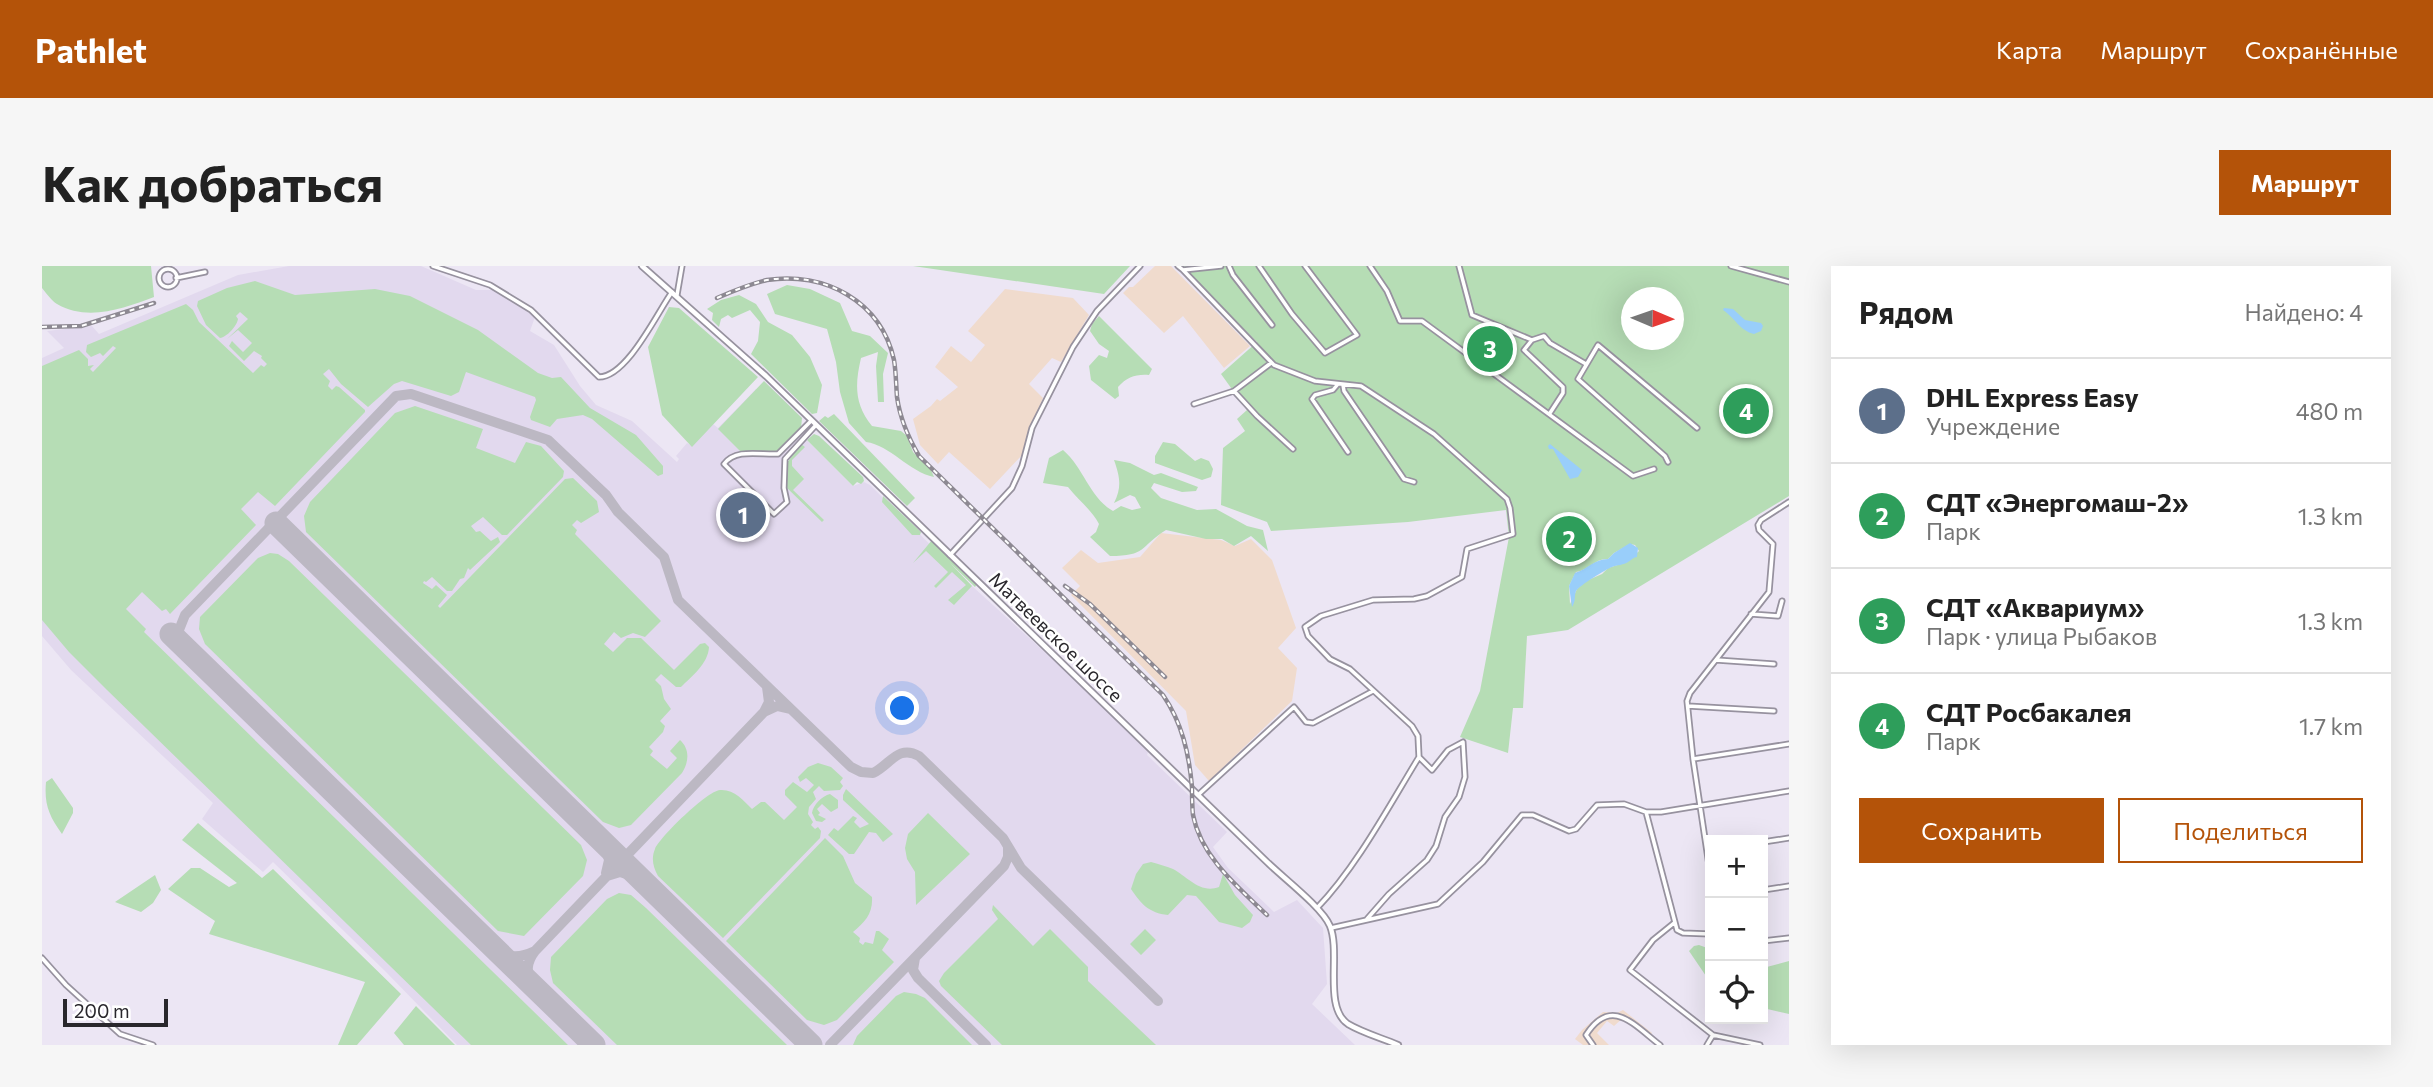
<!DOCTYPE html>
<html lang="ru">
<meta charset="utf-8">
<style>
:root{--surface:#fff;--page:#f6f6f6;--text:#222;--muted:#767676;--line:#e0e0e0;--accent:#b45309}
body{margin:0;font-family:Commissioner,sans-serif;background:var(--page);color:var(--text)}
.controls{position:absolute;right:21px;bottom:21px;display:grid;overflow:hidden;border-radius:0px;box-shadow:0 7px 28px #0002}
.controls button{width:63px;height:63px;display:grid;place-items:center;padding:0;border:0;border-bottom:2px solid var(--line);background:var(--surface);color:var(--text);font:35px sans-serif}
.compass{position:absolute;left:1579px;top:21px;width:63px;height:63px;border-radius:50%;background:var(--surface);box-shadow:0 7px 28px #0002;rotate:92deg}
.scale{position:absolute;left:21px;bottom:18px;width:105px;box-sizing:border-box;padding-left:7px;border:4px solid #29272c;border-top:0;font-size:19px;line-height:24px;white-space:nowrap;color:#29272c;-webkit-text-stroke:5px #fff;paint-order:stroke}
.you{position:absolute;left:861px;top:443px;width:24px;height:24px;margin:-18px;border:5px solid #fff;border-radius:50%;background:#1a73e8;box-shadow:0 0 0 10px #1a73e833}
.badge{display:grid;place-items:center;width:46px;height:46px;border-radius:50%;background:var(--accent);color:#fff;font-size:23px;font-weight:700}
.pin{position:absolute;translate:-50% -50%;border:4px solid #fff;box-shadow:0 2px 7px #0006}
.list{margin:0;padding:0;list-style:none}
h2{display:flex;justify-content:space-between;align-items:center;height:91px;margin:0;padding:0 28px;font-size:30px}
h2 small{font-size:23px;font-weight:400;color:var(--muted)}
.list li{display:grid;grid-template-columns:46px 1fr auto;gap:21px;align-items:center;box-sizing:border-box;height:105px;padding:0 28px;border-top:2px solid var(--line)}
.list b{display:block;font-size:26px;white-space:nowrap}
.list p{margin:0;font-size:23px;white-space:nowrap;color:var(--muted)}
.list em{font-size:23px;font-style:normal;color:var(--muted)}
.actions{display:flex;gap:14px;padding:21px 28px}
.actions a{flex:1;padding:16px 0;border:2px solid var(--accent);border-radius:0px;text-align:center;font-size:24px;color:var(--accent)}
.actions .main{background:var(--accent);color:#fff}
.icon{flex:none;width:38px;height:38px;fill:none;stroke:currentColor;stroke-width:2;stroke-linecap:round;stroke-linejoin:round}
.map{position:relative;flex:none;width:1747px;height:779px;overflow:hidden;border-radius:0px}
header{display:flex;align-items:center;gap:42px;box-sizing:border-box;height:98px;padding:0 35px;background:var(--accent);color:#fff}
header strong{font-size:33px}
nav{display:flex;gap:38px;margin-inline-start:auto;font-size:24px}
.intro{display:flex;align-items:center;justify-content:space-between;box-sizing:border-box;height:168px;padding:0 42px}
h1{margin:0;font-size:49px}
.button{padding:18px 32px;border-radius:0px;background:var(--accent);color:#fff;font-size:24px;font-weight:700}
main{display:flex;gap:42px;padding:0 42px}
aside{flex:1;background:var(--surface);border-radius:0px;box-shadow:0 7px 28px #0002}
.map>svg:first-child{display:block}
.built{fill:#e2d9ee}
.industrial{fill:#f0dbcd}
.green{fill:#b6ddb5;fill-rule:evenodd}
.water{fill:#99cefa}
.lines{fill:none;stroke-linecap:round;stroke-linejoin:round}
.taxiway{stroke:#bcb8c3;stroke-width:10}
.runway{stroke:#bcb8c3;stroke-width:23}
.minor-casing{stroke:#97929f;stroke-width:7}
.secondary-casing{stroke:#97929f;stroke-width:8}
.minor{stroke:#fff;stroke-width:3.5}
.secondary{stroke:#fff;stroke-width:4.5}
.rail-casing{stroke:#8d8992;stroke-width:4.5}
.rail{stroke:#fff;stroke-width:2;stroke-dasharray:5;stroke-linecap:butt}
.labels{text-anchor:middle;stroke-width:5;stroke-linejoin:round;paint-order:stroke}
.street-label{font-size:19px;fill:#29272c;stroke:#fff}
</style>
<header>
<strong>Pathlet</strong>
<nav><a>Карта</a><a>Маршрут</a><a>Сохранённые</a></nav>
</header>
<div class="intro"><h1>Как добраться</h1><a class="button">Маршрут</a></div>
<main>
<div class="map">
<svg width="1747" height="779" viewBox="0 0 1747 779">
<rect width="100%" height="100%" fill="#ece6f4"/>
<path class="built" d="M 247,0 L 379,0 L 434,24 L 452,24 L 493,51 L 488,65 L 512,79 L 538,120 L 554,139 L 590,155 L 635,196 L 637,193 L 634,190 L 645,177 L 650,180 L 671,158 L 676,162 L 714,123 L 811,220 L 822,216 L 828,219 L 930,320 L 1039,419 L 1106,486 L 1105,489 L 1185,566 L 1171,581 L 1186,602 L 1206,621 L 1232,646 L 1255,634 L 1281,662 L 1285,718 L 1270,738 L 1313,779 L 415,779 L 344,706 L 231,596 L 221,606 L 160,553 L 171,537 L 29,404 L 0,370 L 0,92 L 22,82 L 5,65 L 50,60 L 57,68 L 196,9 Z"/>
<path class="industrial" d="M 1113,0 L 1129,0 L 1208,80 L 1182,102 L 1141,50 L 1122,67 L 1081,27 L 1087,21 L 1091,21 Z
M 963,23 L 1031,32 L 1047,49 L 1019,96 L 1010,92 L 987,118 L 1001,132 L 985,169 L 980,189 L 948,223 L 907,186 L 896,198 L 878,179 L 871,153 L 889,140 L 895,133 L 898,135 L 916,121 L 893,101 L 909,80 L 929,96 L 943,79 L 926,65 Z
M 1119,267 L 1179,274 L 1193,280 L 1209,273 L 1230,294 L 1254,362 L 1236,382 L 1255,402 L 1250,435 L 1167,515 L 1153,499 L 1144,445 L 1029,329 L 1038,320 L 1020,302 L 1039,284 L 1056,297 L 1098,291 Z
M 1581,744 L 1610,767 L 1607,771 L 1582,751 L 1572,760 L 1565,755 L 1555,767 L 1567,779 L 1541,779 L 1533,773 L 1540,764 L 1561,746 L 1575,747 Z"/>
<path class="green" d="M 0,0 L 109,0 L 112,31 C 83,42 46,56 15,38 C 10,35 4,27 0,22 Z
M 871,0 L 1088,0 L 1062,28 Z
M 1139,0 L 1747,0 L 1747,230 L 1526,364 L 1485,370 L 1481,442 L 1471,442 L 1466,487 L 1418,471 L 1438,425 L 1467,271 L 1464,244 L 1366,256 L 1229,265 L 1225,256 L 1179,239 L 1181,182 L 1203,165 L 1195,153 L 1205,144 L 1179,108 L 1215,76 ZM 1590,32 L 1632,32 L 1632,74 L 1590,74 ZM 1588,278 L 1593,279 L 1597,285 L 1585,296 L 1566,302 L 1560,308 L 1544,315 L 1535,323 L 1528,338 L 1527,320 L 1534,306 C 1547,304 1553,292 1566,293 L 1572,287 Z
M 213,15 L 253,29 L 333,23 L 368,30 L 436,64 L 496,107 L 510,112 L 519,111 L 548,142 L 594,169 L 621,200 L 621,208 L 616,210 L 550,153 L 541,149 L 515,153 L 508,161 L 489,154 L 488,151 L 494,134 L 493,131 L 424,106 L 417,126 L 409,130 L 360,115 L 352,118 L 326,141 L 299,118 L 287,103 L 281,108 L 288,115 L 286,120 L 290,124 L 294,120 L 297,121 L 323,144 L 323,146 L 233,240 L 216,226 L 199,243 L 214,259 L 128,348 L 124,343 L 120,345 L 100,326 L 84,343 L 104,363 L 102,366 L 526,779 L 429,779 L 64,423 L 27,386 L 0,354 L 0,100 L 37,84 L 46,93 L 46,100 L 52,99 L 48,103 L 51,106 L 74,82 L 71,80 L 61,90 L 58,87 L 49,91 L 44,86 L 45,79 L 144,38 L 151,44 L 157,56 L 211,107 L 219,99 L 222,101 L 225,98 L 219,92 L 220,90 L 212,85 L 202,95 L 187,80 L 190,75 L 201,86 L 210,77 L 196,64 L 185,73 L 206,53 L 198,46 L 194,50 L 196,53 C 195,60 185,71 178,72 L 164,59 L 155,40 L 156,35 L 185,22 Z
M 745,19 L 768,23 L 798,37 L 810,65 L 828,70 L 846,87 L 841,108 L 842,136 L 836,136 L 834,100 L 836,86 L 819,92 C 813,118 812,138 830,160 L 859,165 L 865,170 L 871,186 L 889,204 L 892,211 C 867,206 848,179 824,176 L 807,157 L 798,126 L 794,96 L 785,63 L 733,48 L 725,28 Z
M 697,29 L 714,38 L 726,56 L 750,69 L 768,91 L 780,119 L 775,147 L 770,148 L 709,88 L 716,75 L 718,56 L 708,44 L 690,52 L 686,49 L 679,53 L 677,61 L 670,54 L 671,47 L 665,43 L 679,34 Z
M 627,41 L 637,42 L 716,111 L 650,181 L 620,149 L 606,81 Z
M 1057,50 L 1110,103 L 1107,109 C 1094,108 1085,111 1076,121 L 1077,130 L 1073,133 L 1049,114 L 1047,100 L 1057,89 L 1065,92 L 1067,85 L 1057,78 L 1048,65 L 1050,58 Z
M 722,115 L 760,152 L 759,162 L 736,185 L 699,186 L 676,163 Z
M 373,140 L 441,163 L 434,182 L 473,197 L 484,176 L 499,180 L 522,205 L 521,211 L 465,269 L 460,269 L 441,251 L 429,260 L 434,266 L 438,265 L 449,275 L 456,271 L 458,276 L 428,304 L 426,302 L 422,312 L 418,313 L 410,325 L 405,325 L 390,311 L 384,316 L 382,315 L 381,317 L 390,323 L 394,319 L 405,329 L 396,340 L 398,342 L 523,213 L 531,212 L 555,235 L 557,246 L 539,257 L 535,254 L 530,259 L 535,264 L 533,268 L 619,355 L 603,371 L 591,367 L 579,372 L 572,366 L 562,378 L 571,386 L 585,372 L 599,372 L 632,404 L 658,378 L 663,377 L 667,381 C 666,398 650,410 639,421 L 634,421 L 619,408 L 613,414 L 619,420 L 622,433 L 629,443 L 618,455 L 623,460 L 621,466 L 607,481 L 611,485 L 608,489 L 625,503 L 635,492 L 628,485 L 638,474 C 648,483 647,496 640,507 L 589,559 L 577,562 L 561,556 L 264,266 L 262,250 L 268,236 L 353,147 Z
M 792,148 L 873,232 L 865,240 L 777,155 L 783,150 L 786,152 Z
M 772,168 L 777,170 L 821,211 L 822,215 L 819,218 L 815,216 L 811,220 L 765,174 Z
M 1121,176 L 1133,178 L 1153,195 L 1159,192 L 1167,195 L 1171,203 L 1169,211 L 1160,214 L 1113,197 L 1113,190 Z
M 759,178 L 763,181 L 750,194 L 750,200 L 762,213 L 751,224 L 782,254 L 780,256 L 743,220 L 744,198 Z
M 1021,184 C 1042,202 1047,231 1071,245 L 1079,240 L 1090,244 L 1099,242 L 1093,231 L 1088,229 L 1072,237 C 1080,221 1078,211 1072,194 L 1088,197 L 1112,209 L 1119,207 L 1156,221 L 1154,225 L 1140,226 L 1112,217 L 1109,222 L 1119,232 L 1155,244 L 1174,243 L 1205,260 L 1221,264 L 1226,285 L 1209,270 L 1192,280 L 1180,273 L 1164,273 L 1124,264 C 1097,281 1105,290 1068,290 L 1048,271 L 1054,266 L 1057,258 C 1049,243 1036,234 1026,221 L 1001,217 L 1007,192 Z
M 841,230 L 879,266 L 878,269 L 870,269 L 840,236 Z
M 890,274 L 935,318 L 933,321 L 908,297 L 930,320 L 912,339 L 906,334 L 924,319 L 910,306 L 894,322 L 892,320 L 906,306 L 884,285 L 871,297 Z
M 228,287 L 236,288 L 247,295 L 539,579 L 545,594 L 541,610 L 482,670 L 456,665 L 163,378 L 157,363 L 158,351 L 216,292 Z
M 776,497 L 789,501 L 801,512 L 798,516 L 801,520 L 798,524 L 782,525 L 777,520 L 771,526 L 774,533 L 767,541 L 766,548 L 771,556 L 769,559 L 773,563 L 776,561 L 779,565 L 778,572 L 681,672 L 616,610 C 611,601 609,592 613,583 C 618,571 665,525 678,524 C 692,523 701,534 710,543 L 719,536 L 723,536 L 742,554 L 755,541 L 743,529 L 743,524 L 751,516 L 765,526 L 772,519 L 764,512 L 758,516 L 756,511 L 766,501 Z
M 10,512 L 31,542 L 31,547 L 20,568 C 7,550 2,538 4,516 Z
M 804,523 L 851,568 L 841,576 L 834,567 L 827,566 L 812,588 L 807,588 L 786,569 L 792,562 L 796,565 L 811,550 L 815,552 L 812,556 L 818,562 L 827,558 L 801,534 L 801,529 Z
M 788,528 L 796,534 L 796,542 L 789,546 L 780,538 L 775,543 L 778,547 L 776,549 L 784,553 L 780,556 L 774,555 L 770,547 C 771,539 780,530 788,528 Z
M 886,547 L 928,588 L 874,639 L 873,606 L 865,593 L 863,582 L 866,568 Z
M 156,557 L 220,612 L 231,603 L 359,728 L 315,779 L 296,779 L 323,716 L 167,668 L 173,655 L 126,623 L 149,602 L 158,602 L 187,621 L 195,617 L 140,574 Z
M 783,572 L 801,590 L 813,617 L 830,631 C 831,648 823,656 811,666 L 818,672 L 817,676 L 821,679 L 823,676 L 831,678 L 834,665 L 837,665 L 847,673 L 840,684 L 852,696 L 795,754 L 782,759 L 765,754 L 684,675 Z
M 1109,596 C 1116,598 1124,600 1131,603 C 1146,611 1158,628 1177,621 L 1181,608 L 1193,629 L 1211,649 L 1208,656 L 1200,662 L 1177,656 L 1154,630 L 1145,629 L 1126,649 C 1107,647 1099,638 1089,623 L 1094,608 L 1101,598 Z
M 113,609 L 119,624 L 111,637 L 99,646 L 73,636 Z
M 577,627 L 589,629 L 604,642 L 745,779 L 575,779 L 511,717 L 508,704 L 509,691 L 565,633 Z
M 951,639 L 991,680 L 1008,663 L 1046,701 L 1046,715 L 1114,779 L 960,779 L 899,720 L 897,715 L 902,707 L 956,653 L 950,644 Z
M 1103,663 L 1114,674 L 1099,689 L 1088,678 Z
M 1657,679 L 1668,683 L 1668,720 L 1664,710 L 1647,685 L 1652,680 Z
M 1747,695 L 1747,748 L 1721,742 L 1721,702 Z
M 862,726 L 874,728 L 883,732 L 930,779 L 811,779 L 815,770 L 854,730 Z
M 374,740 L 413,779 L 362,779 L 352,767 Z"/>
<path class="water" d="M 1682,42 L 1691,43 L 1703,54 L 1719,57 L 1721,60 L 1719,65 L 1712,68 C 1698,65 1693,52 1681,44 Z
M 1508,178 L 1540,204 L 1536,211 L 1528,213 L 1511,183 L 1507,183 L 1506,180 Z
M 1588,277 L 1596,282 L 1595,291 C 1592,291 1589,294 1586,296 C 1582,299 1575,299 1570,301 C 1564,303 1537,320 1534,325 C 1532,331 1534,335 1530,341 L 1527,320 L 1533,307 C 1546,303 1552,293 1566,293 L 1572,287 Z"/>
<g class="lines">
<path class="taxiway" d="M 138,377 L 137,364 L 143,349 L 354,130 L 369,128 L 506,174 L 564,229 L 576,246 L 622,291 L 636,334 L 809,501 L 819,506 L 831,507 C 848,499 856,478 877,490 L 961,572 L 979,602 L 1116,735
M 725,421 L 727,436 L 722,446 L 735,440 L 748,443
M 563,578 L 567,594 L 564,607
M 565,610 L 578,606 L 597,612
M 452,681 C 465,693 478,692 493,685 L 722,446
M 873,692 L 871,704 L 876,712 L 944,779
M 490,719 C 484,706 484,697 493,685
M 788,779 L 962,600 L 966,591 L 966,582"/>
<path class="runway" d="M 234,257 L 769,779
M 129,368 L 552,779"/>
<defs>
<path id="minor" d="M 391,0 L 448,19 L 489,44 L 557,111 C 585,111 615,47 630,26
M 1136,0 L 1141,4 L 1179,0
M 1187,0 L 1191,9 L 1230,59
M 1217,0 L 1250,48 L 1283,87 L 1315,69 L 1263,0
M 1328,0 L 1345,25 L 1358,55 L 1380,55 L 1591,210 L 1612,203
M 1417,0 L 1430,49 L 1490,74 L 1502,70 L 1508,77 L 1544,98
M 1689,0 L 1747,16
M117 12a9 9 0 1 1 18 0a9 9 0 1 1-18 0Z
M 1141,4 L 1232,99 L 1273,115 L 1319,120 L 1392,168 L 1465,233 L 1468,242 L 1471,268 L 1425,283 L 1420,311 L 1385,330 L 1372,333 L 1331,334 L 1279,350 L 1263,361 L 1266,370 L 1288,393 L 1308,403 L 1370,460 L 1376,470 L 1377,491 L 1390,504 L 1406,484 L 1421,476 L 1423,511 L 1417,531 L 1403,551 L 1394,580 L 1385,594 L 1347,628 L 1325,653
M 134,12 L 163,6
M 635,29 L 640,0
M 1490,74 L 1482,84 L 1521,121 L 1521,127 L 1508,147
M 1296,118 L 1291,124 L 1273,129 L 1270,133 L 1306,186
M 1301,119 L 1302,125 L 1362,213 L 1372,216
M 1192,125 L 1215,150 L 1251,183
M 1152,138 L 1192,125 L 1229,97
M 769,155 L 736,188 C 718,189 694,182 682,198 L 732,248 L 745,236 L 742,222 L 743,193 L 774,159
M 1626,196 L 1623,190 L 1536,113 L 1556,79 L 1655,162
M 908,289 L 970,222 L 980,200 L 990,162 L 1031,81 L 1055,45 L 1098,0
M 1709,348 L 1736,350 L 1740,335
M 1674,394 L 1732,398
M 1646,440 L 1732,445
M 1651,493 L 1747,478
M 1156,529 L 1252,441 L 1264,456 L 1271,457 L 1331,425
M 1604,546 L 1635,664 L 1641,667 L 1668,668
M 1721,576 L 1747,572
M 1668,606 L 1651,493 L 1645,435 L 1648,427 L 1727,326 L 1731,278 L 1717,264 L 1716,259 L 1719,254 L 1747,236
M 1721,624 L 1747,620
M 1275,642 C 1314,602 1347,540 1377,491
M 1632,657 L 1611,674 L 1588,704 L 1671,769 L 1718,779
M 1289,662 L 1396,638 L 1441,596 L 1480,549 L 1491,549 L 1527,565 L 1534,563 L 1555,539 L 1582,538 L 1604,546 L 1619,546 L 1747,525
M 1721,675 L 1747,672
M 0,692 L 24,719 L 78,768 L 111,779
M 1551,779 L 1544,769 C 1569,730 1591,758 1618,779
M 1665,779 L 1671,769"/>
<path id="secondary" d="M 600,0 L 724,110 L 1224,595 C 1240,611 1280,641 1288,660 C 1299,687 1281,741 1306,758 C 1321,767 1340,772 1356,779"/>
</defs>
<use href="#minor" class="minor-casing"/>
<use href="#secondary" class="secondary-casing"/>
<use href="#minor" class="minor"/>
<use href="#secondary" class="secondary"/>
<defs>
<path id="rail" d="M 675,32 C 691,25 708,18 725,14 C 782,5 839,35 852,94 C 854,106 854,118 855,131 C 858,153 866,171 877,190 L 1121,429 C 1140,457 1147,487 1150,521 C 1150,530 1150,540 1151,549 C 1159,591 1196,621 1225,649
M 0,61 L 39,60 L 112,37
M 1023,320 L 1048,338 L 1123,411"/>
</defs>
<use href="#rail" class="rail-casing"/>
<use href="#rail" class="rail"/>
</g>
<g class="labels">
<g class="street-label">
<text transform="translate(1014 371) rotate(44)" y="7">Матвеевское шоссе</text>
</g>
</g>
</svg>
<div class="controls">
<button>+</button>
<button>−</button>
<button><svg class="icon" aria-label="locate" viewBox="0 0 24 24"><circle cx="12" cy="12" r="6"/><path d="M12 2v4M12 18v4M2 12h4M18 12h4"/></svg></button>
</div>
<svg class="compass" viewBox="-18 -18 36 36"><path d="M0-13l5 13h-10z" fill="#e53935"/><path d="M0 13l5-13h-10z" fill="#767676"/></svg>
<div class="scale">200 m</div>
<div class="you"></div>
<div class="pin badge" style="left:701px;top:249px;background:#5c6f8a">1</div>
<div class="pin badge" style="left:1527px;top:273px;background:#2e9e5b">2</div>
<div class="pin badge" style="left:1448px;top:83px;background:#2e9e5b">3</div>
<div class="pin badge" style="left:1704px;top:145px;background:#2e9e5b">4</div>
</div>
<aside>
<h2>Рядом<small>Найдено: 4</small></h2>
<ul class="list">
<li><span class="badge" style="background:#5c6f8a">1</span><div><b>DHL Express Easy</b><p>Учреждение</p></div><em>480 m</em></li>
<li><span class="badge" style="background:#2e9e5b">2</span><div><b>СДТ «Энергомаш-2»</b><p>Парк</p></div><em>1.3 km</em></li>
<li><span class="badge" style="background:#2e9e5b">3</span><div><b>СДТ «Аквариум»</b><p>Парк · улица Рыбаков</p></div><em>1.3 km</em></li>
<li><span class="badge" style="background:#2e9e5b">4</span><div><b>СДТ Росбакалея</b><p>Парк</p></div><em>1.7 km</em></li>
</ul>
<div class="actions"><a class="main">Сохранить</a><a>Поделиться</a></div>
</aside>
</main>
